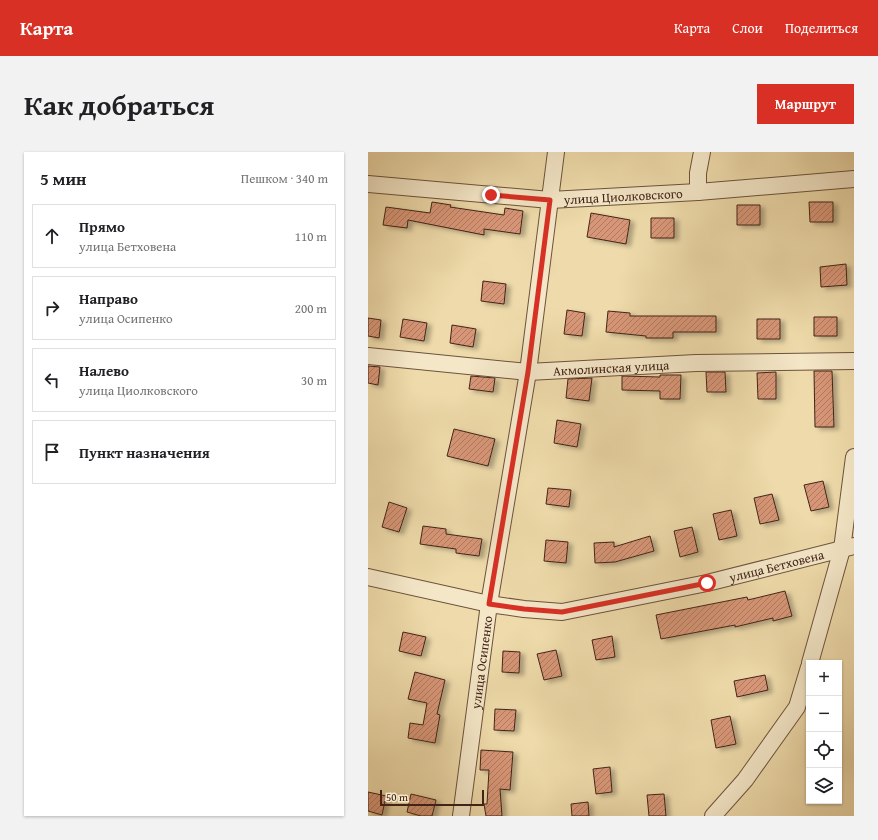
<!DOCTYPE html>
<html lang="ru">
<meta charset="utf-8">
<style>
:root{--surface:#fff;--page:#f2f2f2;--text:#202124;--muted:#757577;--line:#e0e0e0;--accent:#d93025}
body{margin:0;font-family:"Gentium Book Plus",serif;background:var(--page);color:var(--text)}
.controls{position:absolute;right:12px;bottom:12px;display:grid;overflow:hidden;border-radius:0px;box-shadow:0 1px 3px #0004}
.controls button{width:36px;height:36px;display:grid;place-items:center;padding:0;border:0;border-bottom:1px solid var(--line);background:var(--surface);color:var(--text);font:20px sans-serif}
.scale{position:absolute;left:12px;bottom:10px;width:104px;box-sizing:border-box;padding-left:4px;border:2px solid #432417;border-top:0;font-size:11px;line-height:14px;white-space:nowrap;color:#432417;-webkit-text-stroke:3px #f4e7c8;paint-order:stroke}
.stop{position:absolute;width:12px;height:12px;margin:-9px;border:3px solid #d93025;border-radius:50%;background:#fff}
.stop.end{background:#d93025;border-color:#fff;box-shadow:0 1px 4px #0008}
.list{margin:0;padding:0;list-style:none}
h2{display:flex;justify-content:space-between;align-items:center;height:52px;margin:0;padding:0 16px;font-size:17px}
h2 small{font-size:13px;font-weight:400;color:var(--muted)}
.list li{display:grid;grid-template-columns:26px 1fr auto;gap:12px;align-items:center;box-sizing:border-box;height:64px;margin:0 8px 8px;padding:0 8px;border:1px solid var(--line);border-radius:0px}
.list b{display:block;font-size:15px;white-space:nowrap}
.list p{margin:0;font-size:13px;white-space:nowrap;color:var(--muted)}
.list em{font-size:13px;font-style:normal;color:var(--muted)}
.icon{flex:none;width:22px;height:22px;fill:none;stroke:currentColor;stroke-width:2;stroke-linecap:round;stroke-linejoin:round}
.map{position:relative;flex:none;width:486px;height:664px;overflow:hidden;border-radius:0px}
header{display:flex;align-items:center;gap:24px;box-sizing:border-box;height:56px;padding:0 20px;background:var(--accent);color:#fff}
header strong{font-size:19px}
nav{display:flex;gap:22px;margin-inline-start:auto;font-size:14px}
.intro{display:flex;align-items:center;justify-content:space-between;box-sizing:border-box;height:96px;padding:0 24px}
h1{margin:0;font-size:28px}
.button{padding:10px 18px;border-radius:0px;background:var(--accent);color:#fff;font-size:14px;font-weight:700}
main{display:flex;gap:24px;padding:0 24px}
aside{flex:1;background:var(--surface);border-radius:0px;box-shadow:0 1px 3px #0004}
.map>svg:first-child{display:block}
.building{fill:url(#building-hatch);stroke:#432417;filter:url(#shadow)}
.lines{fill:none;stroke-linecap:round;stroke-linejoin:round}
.minor-casing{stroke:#6e523c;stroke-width:18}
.minor{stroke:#f4e7c8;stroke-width:16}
.route{stroke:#d93025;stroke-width:5}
.labels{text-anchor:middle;stroke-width:3.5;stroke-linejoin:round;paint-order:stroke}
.street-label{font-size:13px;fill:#432417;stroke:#f4e7c8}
</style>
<header>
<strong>Карта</strong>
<nav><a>Карта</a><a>Слои</a><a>Поделиться</a></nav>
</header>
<div class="intro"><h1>Как добраться</h1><a class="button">Маршрут</a></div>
<main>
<aside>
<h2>5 мин<small>Пешком · 340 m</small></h2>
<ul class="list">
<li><svg class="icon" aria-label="ahead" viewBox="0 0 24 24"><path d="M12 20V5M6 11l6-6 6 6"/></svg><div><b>Прямо</b><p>улица Бетховена</p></div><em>110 m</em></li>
<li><svg class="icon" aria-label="right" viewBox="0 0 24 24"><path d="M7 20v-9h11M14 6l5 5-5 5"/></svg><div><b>Направо</b><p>улица Осипенко</p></div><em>200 m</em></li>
<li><svg class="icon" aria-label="left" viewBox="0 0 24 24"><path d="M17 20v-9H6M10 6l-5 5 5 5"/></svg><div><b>Налево</b><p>улица Циолковского</p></div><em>30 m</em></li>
<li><svg class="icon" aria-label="arrive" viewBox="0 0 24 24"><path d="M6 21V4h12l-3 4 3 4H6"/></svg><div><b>Пункт назначения</b></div></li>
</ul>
</aside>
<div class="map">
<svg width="486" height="664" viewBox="0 0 486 664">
<defs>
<pattern id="building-hatch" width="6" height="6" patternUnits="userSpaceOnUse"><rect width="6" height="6" fill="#d79677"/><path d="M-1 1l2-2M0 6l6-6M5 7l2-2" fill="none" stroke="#b07a61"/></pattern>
<filter id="shadow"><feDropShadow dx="4.5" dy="2.5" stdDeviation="2" flood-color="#0004"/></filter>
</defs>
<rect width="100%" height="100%" fill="#eedaaa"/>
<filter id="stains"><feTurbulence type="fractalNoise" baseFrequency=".005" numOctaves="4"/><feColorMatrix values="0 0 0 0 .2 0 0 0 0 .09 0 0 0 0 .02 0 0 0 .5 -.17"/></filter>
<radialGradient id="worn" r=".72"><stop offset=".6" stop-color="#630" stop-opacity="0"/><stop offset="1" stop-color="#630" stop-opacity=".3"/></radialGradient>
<path class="building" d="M 64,50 L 83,53 L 82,55 L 136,63 L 137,56 L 155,59 L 152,82 L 116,77 L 116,83 L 40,68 L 39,76 L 15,73 L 18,55 L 62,61 Z
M 441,50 L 465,50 L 465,70 L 442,70 Z
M 369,53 L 392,53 L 392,73 L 369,73 Z
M 223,61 L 262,68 L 258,92 L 219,85 Z
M 283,66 L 306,66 L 306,86 L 283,86 Z
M 478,112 L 479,133 L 453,135 L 452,115 Z
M 115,129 L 138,132 L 136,152 L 113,149 Z
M 199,158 L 217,161 L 214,184 L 196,182 Z
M 240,159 L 262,161 L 262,164 L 348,164 L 348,180 L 305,180 L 305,186 L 278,186 L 278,184 L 238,180 Z
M 446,165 L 469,165 L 469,184 L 446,184 Z
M 0,166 L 13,168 L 11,186 L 0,184 Z
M 35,167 L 59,171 L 56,189 L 32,185 Z
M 389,167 L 412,167 L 412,187 L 389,187 Z
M 84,173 L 108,177 L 105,195 L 82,191 Z
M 0,214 L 12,215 L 10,233 L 0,231 Z
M 446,219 L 464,219 L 466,275 L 447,275 Z
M 338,220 L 357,220 L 358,240 L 339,240 Z
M 408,220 L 408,247 L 390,247 L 389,221 Z
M 292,223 L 313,223 L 312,247 L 292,247 L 292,239 L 254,238 L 254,224 L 292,225 Z
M 103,224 L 127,226 L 125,240 L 101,237 Z
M 224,226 L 221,249 L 198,246 L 200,227 Z
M 189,268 L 213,272 L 209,295 L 186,291 Z
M 86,277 L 127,287 L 120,314 L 79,304 Z
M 455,329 L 461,355 L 443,359 L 436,333 Z
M 180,336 L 203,338 L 201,355 L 178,352 Z
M 404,342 L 411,368 L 392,372 L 386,346 Z
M 21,350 L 39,356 L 31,380 L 14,375 Z
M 363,358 L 369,384 L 351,388 L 345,362 Z
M 55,374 L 78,377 L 78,382 L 114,387 L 111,404 L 88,401 L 88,397 L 52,392 Z
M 324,375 L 330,400 L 312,405 L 306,379 Z
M 282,384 L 286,399 L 247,410 L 227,411 L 226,391 L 246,390 L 246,395 Z
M 178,388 L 200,390 L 198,411 L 176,409 Z
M 417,439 L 424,464 L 405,469 L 405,466 L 367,475 L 367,473 L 293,487 L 288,463 L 379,445 L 380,448 Z
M 35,480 L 58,485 L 53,504 L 31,499 Z
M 244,484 L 247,505 L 228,508 L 224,488 Z
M 188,498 L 194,524 L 176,528 L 169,502 Z
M 135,499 L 152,500 L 151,521 L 134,520 Z
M 47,520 L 77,528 L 69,562 L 72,563 L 67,591 L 40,586 L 42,571 L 55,573 L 59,551 L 40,547 Z
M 397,523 L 400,538 L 369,545 L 366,529 Z
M 127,557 L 148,558 L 146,579 L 126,578 Z
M 362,564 L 368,592 L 348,596 L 343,568 Z
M 113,598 L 145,600 L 142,638 L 132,637 L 134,664 L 118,664 L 116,652 L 119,652 L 121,618 L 112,618 Z
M 242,615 L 244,640 L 228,642 L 225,617 Z
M 0,640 L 18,644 L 14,663 L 0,659 Z
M 43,642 L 68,648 L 64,664 L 53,664 L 39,660 Z
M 296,642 L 298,664 L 281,664 L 279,643 Z
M 220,650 L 221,664 L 204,664 L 203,652 Z"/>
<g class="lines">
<defs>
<g id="minor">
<path id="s1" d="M 0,32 L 182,48 L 330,40 L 486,27"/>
<path d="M 330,40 L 330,21 L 334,0"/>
<path id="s2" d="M 0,204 L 160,220 L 328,211 L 486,209"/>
<path id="s3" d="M 0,425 L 121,452 L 156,457 L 194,460 L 339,431 L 486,394"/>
<path d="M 442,511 L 474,397 L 486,305"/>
<path id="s4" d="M 93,664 L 121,452 L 160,220 L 188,0"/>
<path d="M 345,664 L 377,628 L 429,555 L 441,515"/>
</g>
</defs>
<use href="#minor" class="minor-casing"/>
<use href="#minor" class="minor"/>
</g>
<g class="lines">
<path class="route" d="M 123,43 L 182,48 L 160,220 L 121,452 L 156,457 L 194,460 L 339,431"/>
</g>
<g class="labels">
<g class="street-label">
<text dy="5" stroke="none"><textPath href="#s1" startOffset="256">улица Циолковского</textPath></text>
<text dy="5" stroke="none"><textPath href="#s2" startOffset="244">Акмолинская улица</textPath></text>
<text dy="5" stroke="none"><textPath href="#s3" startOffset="417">улица Бетховена</textPath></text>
<text dy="5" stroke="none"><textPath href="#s4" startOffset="155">улица Осипенко</textPath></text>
</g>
</g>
<rect width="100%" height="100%" filter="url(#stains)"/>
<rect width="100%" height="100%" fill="url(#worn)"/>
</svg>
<div class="controls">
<button>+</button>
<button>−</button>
<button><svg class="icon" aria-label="locate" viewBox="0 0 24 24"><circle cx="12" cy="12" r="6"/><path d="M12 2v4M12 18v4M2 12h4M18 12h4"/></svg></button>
<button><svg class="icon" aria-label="layers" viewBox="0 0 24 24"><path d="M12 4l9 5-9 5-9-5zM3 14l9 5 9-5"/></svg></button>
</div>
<div class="scale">50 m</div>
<div class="stop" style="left:339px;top:431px"></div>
<div class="stop end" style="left:123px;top:43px"></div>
</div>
</main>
